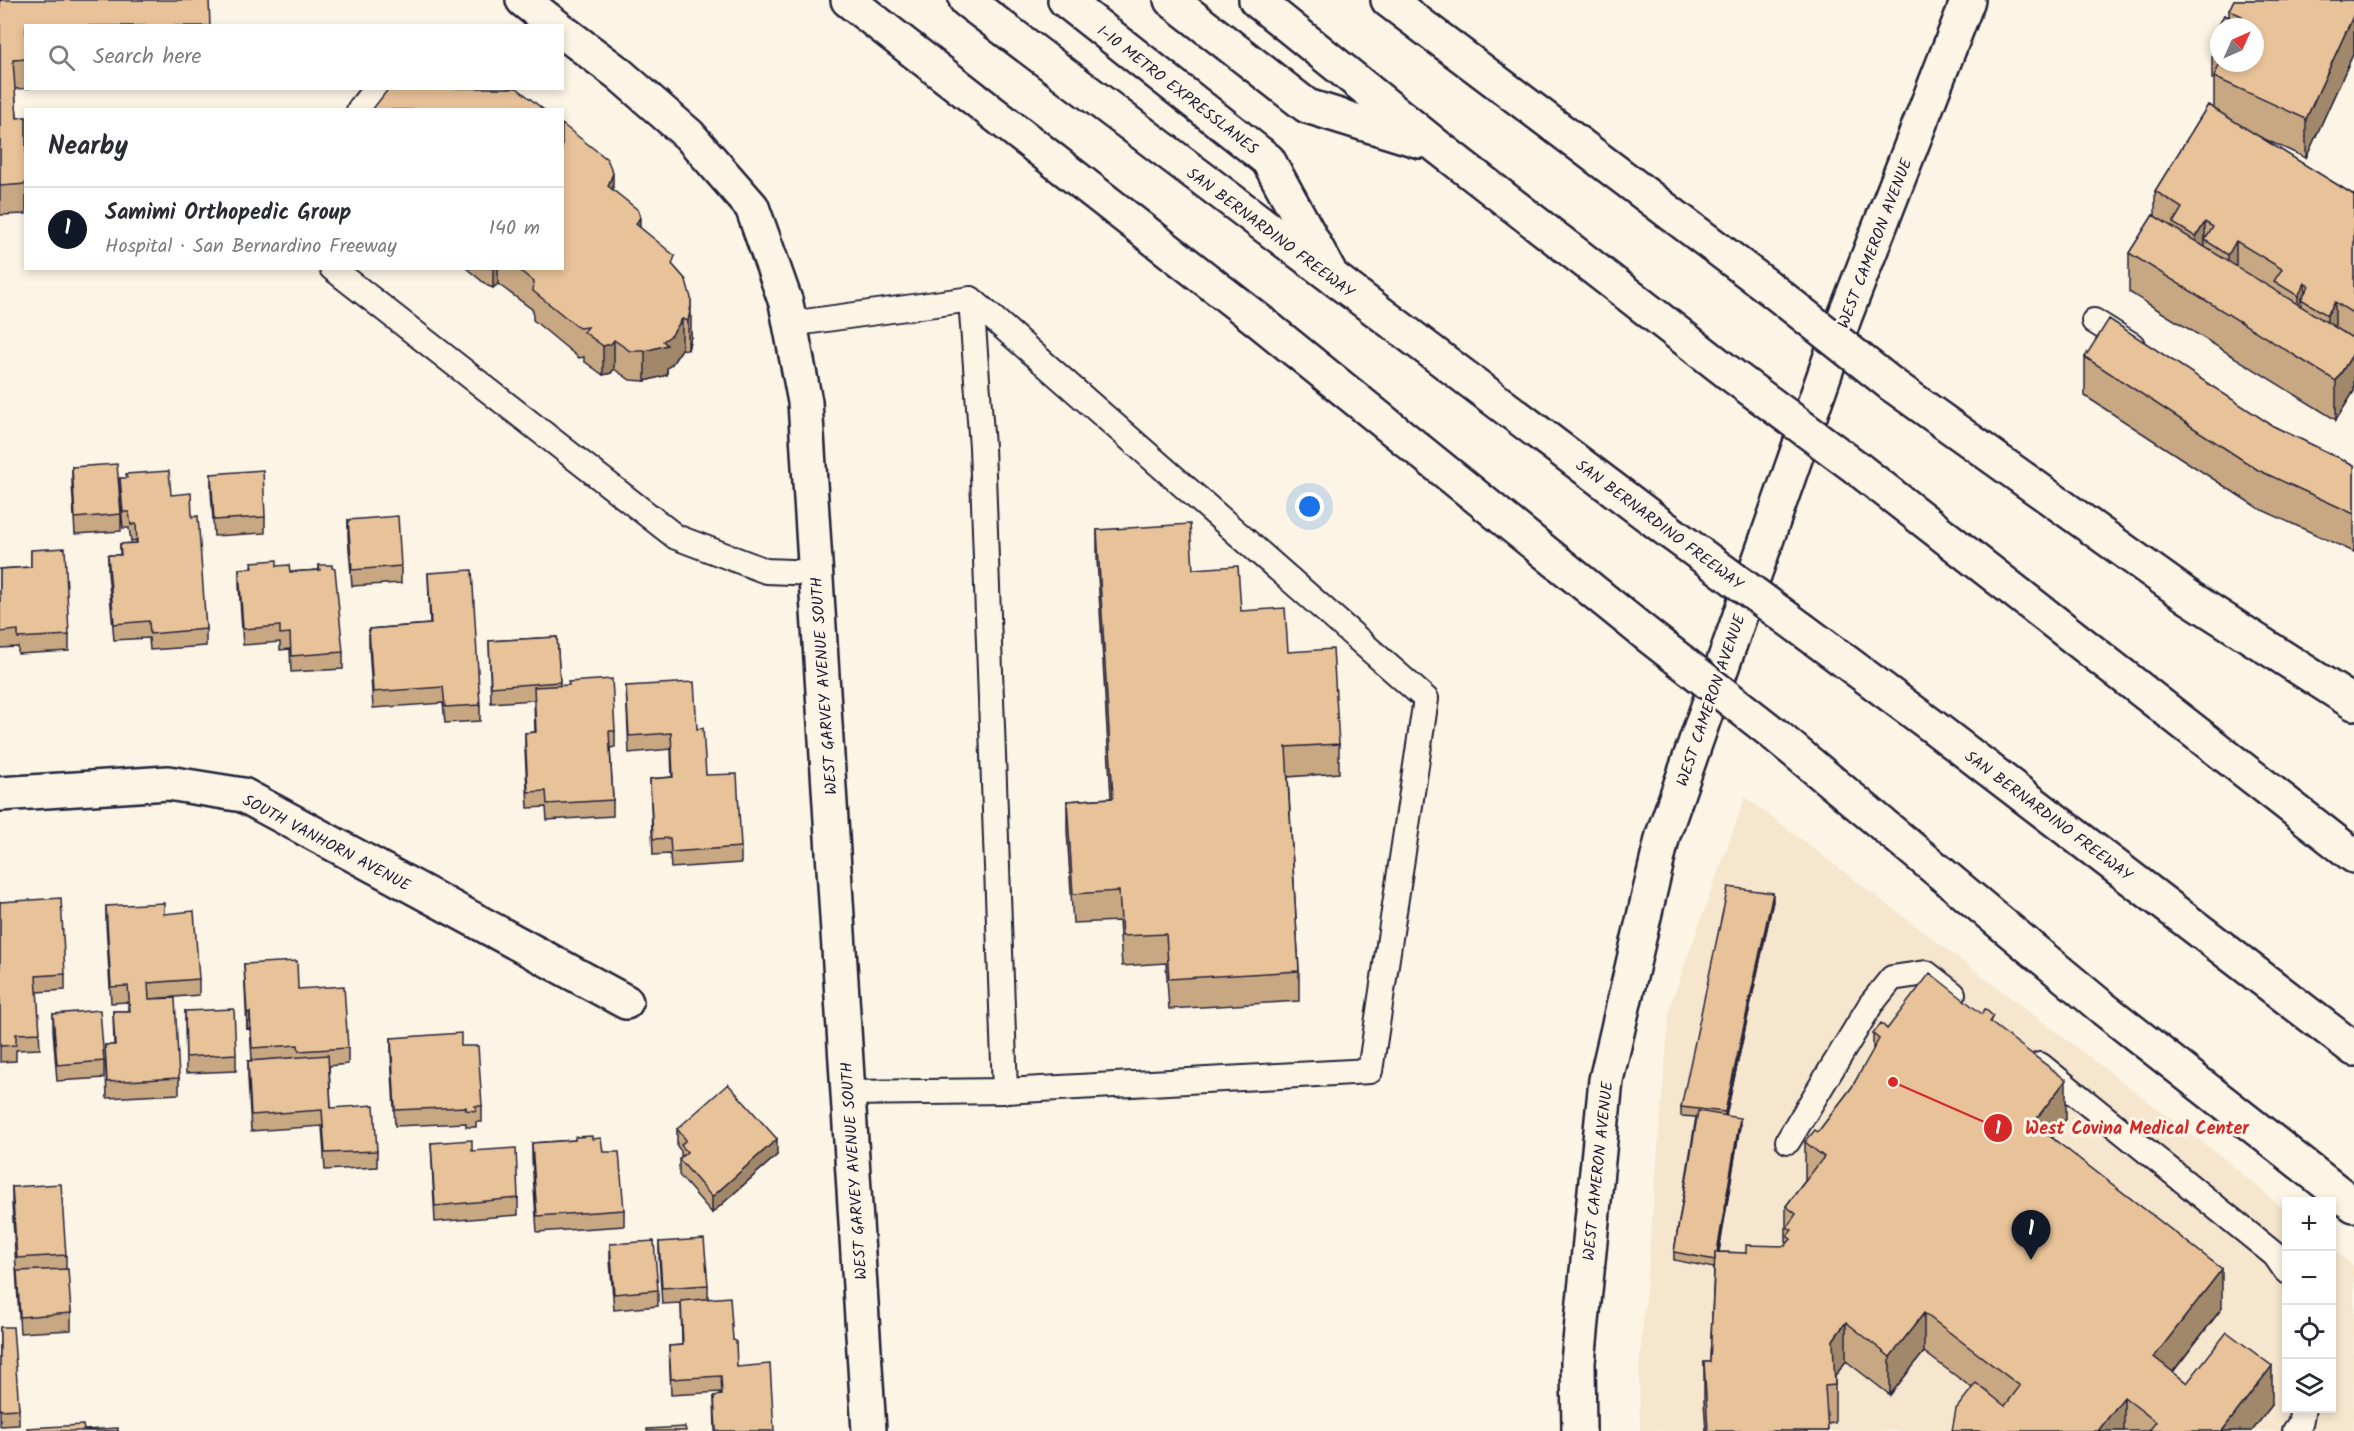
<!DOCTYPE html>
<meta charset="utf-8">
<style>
:root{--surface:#fff;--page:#f7f7f7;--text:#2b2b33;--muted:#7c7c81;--line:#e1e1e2;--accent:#111827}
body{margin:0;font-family:Kalam,sans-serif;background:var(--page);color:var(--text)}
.controls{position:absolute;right:18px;bottom:18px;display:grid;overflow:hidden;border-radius:0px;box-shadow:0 3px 9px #0003}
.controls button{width:54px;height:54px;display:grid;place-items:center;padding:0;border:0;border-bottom:2px solid var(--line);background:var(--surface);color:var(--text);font:30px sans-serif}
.compass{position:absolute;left:2210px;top:18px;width:54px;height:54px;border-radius:50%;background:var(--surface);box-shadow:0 3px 9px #0003;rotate:45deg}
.you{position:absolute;left:1310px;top:507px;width:21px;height:21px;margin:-15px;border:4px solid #fff;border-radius:50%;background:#1a73e8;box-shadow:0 0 0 9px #1a73e833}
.badge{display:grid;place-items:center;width:39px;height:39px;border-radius:50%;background:var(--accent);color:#fff;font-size:20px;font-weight:700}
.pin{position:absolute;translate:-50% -50px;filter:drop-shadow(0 2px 3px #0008)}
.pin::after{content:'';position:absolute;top:32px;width:21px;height:18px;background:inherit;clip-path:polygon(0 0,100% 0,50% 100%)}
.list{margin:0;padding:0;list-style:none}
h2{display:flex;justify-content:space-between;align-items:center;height:78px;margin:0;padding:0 24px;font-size:26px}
h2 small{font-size:20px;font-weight:400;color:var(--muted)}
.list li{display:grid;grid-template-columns:39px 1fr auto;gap:18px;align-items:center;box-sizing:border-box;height:84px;padding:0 24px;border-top:2px solid var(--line)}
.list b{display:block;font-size:22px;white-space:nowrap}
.list p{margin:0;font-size:20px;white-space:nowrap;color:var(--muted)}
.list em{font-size:20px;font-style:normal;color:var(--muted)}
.icon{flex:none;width:33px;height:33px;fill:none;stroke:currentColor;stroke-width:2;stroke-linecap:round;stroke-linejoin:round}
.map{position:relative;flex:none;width:2354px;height:1431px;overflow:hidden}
.search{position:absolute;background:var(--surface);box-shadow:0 3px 9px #0003;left:24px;top:24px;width:540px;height:66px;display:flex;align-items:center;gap:15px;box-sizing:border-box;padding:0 21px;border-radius:0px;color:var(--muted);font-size:22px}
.panel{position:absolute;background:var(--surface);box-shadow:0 3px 9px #0003;left:24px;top:108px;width:540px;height:162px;border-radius:0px}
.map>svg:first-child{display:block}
.built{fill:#f6e6ce}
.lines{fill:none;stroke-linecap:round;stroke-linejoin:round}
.service-casing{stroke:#22223b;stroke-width:28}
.minor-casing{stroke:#22223b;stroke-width:38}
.tertiary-casing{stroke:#22223b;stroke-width:38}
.motorway-casing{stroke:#22223b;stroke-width:38}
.service{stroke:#fcf5e5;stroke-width:24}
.minor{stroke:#fcf5e5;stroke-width:33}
.tertiary{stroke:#fcf5e5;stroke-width:33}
.motorway{stroke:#fcf5e5;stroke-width:33}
.motorway-bridge-casing{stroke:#22223b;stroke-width:38;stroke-linecap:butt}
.motorway-bridge{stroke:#fcf5e5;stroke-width:33}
.wall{fill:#c8a783;stroke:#22223b;stroke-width:1.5;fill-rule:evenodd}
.shaded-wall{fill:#a2886a;stroke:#22223b;stroke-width:1.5}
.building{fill:#e8c298;stroke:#22223b;stroke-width:1.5}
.labels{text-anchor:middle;stroke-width:6;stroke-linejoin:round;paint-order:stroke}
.street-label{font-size:16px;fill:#22223b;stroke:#fcf5e5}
.leader{fill:none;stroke:#d62828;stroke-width:2}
.callout-dot{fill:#d62828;stroke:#fcf5e5;stroke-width:2}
.mark-label{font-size:18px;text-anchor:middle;font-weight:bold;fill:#fff}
.callout-label{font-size:18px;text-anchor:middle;font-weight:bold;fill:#d62828;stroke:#fcf5e5;stroke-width:6;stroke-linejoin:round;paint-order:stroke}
</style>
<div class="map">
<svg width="2354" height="1431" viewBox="0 0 2354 1431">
<rect width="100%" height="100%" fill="#fcf5e5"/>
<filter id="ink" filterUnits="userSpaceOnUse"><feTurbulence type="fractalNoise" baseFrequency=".0167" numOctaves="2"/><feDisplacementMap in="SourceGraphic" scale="12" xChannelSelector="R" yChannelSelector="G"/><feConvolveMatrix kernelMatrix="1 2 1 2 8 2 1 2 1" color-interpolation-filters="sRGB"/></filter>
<g filter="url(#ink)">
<path class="built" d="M 1745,797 L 2222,1157 L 2286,1211 L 2286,1408 L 2332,1408 L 2332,1248 L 2354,1267 L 2354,1431 L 1640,1431 L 1639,1371 L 1670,1006 Z"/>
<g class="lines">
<defs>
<path id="service" d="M 359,110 L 376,88
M 332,268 L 676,537 L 766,571 L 816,573
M 2094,321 L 2132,345
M 790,324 L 971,299 L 982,447 L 1005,1091 L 1370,1071 L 1426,699 L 971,299
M 2040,1065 L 2275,1255 L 2286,1271
M 848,1093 L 1005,1091
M 1788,1141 L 1871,1004 L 1892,978 L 1926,973 L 1953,994
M 2295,1431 L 2300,1424 L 2303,1408"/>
<path id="minor" d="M 0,794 L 168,783 L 243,795 L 626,1002"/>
<path id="tertiary" d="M 523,0 L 556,26
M 562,31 L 618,73 L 689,135 L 752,207 L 786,303 L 805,402 L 869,1431
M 1579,1431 L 1578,1362 L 1606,1080 L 1663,835 L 1845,316 L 1968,0"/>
<path id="motorway" d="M 848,0 L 1258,320 L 1645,633
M 966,0 L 1670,532
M 1065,0 L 1268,160 L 1329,271
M 1171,0 L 1307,106 L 1420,141
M 1256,0 L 1438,147 L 1729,373
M 1388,0 L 1767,286
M 1891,384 L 2190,598 L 2354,703
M 1857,468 L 2354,856
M 1803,630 L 1935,728 L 2354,1049
M 1773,733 L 2104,1009 L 2354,1205"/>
</defs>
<use href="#service" class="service-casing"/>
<use href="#minor" class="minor-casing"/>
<use href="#tertiary" class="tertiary-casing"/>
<use href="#motorway" class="motorway-casing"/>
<use href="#service" class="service"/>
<use href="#minor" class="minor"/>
<use href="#tertiary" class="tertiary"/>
<use href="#motorway" class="motorway"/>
<defs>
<path id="motorway-bridge" d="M 1767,286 L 1891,384
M 1729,373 L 1857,468
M 1670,532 L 1803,630
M 1645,633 L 1773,733"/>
</defs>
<use href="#motorway-bridge" class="motorway-bridge-casing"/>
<use href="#motorway-bridge" class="motorway-bridge"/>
</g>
<path class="wall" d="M 0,0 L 26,26 L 26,88 L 31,88 L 15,89 L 17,118 L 26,117 L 26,214 L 0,215 Z
M 2234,0 L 2354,0 L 2354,52 L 2306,158 L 2258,136 L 2354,195 L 2354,391 L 2336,420 L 2129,292 L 2129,253 L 2153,215 L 2155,216 L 2155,191 L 2208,105 L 2214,109 L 2214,79 L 2212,79 L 2212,40 L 2224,15 L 2229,17 L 2229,10 ZM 2219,27 L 2255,27 L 2255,63 L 2219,63 Z
M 613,190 L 640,228 L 686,280 L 691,336 L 688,350 L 682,349 L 672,364 L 667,368 L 667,375 L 645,381 L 630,380 L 614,369 L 611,373 L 603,375 L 584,361 L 584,357 L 579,358 L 533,320 L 533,310 L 498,284 L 493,288 L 488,286 L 466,268 L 562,268 Z
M 2085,357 L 2273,426 L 2354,465 L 2354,552 L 2258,508 L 2085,396 Z
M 72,467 L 121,514 L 121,531 L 75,534 L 72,483 Z
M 211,474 L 265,517 L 265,533 L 214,536 L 211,490 Z
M 120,478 L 171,495 L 192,517 L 206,629 L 206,646 L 150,650 L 149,638 L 114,640 L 108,572 L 108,555 L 120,555 L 120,544 L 136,543 L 136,540 L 131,541 L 129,528 L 123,528 L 120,495 Z
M 348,520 L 401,566 L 401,583 L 352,586 L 348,536 Z
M 1097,530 L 1193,569 L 1288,652 L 1339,744 L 1339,773 L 1288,777 L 1299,971 L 1299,1001 L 1169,1009 L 1166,963 L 1122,966 L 1119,921 L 1073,923 L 1067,831 L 1067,801 L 1111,798 L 1097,559 Z
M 31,550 L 69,635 L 69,651 L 18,654 L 18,647 L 0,648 L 0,569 L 31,567 Z
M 252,562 L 277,566 L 290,572 L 319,570 L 319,565 L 343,652 L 343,669 L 291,672 L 290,649 L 280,650 L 280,642 L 243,645 L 239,585 L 239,569 L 252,568 Z
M 428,573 L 480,705 L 480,721 L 445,723 L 443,703 L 373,708 L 369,645 L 369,629 L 430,624 Z
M 557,637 L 560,686 L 615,731 L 615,747 L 610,748 L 613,800 L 613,816 L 547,820 L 546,807 L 528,808 L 525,749 L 525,733 L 535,732 L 534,700 L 491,703 L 489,641 Z
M 626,686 L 697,729 L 706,775 L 741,847 L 741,863 L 671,868 L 670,854 L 653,855 L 650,779 L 672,777 L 671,749 L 629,753 Z
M 1773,901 L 1726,1116 L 1740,1126 L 1719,1252 L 1746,1253 L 1785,1246 L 1786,1245 L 1786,1206 L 1805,1181 L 1805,1142 L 1818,1132 L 1852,1087 L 1873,1051 L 1873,1034 L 1887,1029 L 1993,1025 L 2066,1119 L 2052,1137 L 2222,1308 L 2173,1372 L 2187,1383 L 2272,1405 L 2252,1431 L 1952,1431 L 1972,1388 L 1924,1352 L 1890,1395 L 1846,1361 L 1835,1376 L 1835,1423 L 1827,1424 L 1828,1431 L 1706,1431 L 1704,1401 L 1704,1362 L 1710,1362 L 1714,1268 L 1674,1260 L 1674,1252 L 1696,1117 L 1681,1116 L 1681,1107 Z
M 0,902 L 65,974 L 65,990 L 37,992 L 40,1049 L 16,1050 L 16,1061 L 0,1062 Z
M 106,906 L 164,914 L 199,979 L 199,995 L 151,999 L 179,1078 L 179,1094 L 107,1098 L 105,1045 L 114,1045 L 113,1011 L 128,1011 L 128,1002 L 111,1003 L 106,923 Z
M 244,964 L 298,989 L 348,1048 L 348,1064 L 329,1066 L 331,1108 L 377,1151 L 377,1167 L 325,1170 L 322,1126 L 251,1131 L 248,1077 L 248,1061 L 252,1060 L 250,1028 L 247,1029 Z
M 185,1011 L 236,1054 L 236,1071 L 186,1073 Z
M 53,1014 L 104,1061 L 104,1078 L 57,1081 L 53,1030 Z
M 391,1038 L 461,1046 L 482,1106 L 482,1122 L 476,1122 L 476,1127 L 466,1127 L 466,1123 L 395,1126 L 391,1054 Z
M 677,1129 L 777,1155 L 712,1213 L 679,1175 L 679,1159 L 681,1157 L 681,1151 L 677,1146 Z
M 592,1139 L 603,1152 L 624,1210 L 624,1226 L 537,1232 L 532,1159 L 532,1143 Z
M 431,1143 L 472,1151 L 518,1198 L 518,1215 L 435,1222 Z
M 12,1187 L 66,1255 L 66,1269 L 71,1313 L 71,1330 L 20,1333 L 12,1203 Z
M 659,1242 L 708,1285 L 708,1299 L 733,1340 L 737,1367 L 774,1431 L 715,1431 L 714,1396 L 721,1395 L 721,1392 L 671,1395 L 669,1346 L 682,1345 L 681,1303 L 662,1304 L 659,1258 Z
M 610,1244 L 658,1290 L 658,1306 L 614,1310 L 610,1260 Z
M 0,1327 L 19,1409 L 19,1425 L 0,1426 Z"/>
<path class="shaded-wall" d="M 2354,14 L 2354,52 L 2306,158 L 2306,119 Z
M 613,173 L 613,203 L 608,186 Z
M 640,217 L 640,247 L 636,224 Z
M 2205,222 L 2205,262 L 2196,276 L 2196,237 Z
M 2236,241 L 2236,280 L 2228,294 L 2228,255 Z
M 493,268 L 498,268 L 498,284 L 493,288 Z
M 2305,283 L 2305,301 L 2301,299 L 2301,330 L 2298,334 L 2298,296 Z
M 691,298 L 691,336 L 688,350 L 688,321 Z
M 2335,302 L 2335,340 L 2327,353 L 2327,315 Z
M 682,319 L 682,349 L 672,364 L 667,368 L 667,375 L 645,381 L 645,351 L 663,341 Z
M 614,340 L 614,369 L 611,373 L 603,375 L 603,346 Z
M 2354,352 L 2354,391 L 2336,420 L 2336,381 Z
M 1773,893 L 1773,901 L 1725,1120 L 1725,1112 Z
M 250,1012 L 250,1028 L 247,1029 L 247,1013 Z
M 2066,1080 L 2066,1119 L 2033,1161 L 2033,1123 Z
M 1740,1118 L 1740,1126 L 1716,1268 L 1716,1260 Z
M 777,1139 L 777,1155 L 712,1213 L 712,1197 Z
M 2222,1269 L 2222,1308 L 2154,1396 L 2154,1357 Z
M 1924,1313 L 1924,1352 L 1890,1395 L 1890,1357 Z
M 1846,1322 L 1846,1361 L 1833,1379 L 1833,1340 Z
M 2272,1366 L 2272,1405 L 2252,1431 L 2222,1431 Z
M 2124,1397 L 2124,1431 L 2098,1431 Z"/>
<path class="building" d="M 0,0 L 209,0 L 210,26 L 26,26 L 26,59 L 13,60 L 17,118 L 26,117 L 26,184 L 0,186 Z
M 2234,0 L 2354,0 L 2354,14 L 2306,119 L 2214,77 L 2220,63 L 2255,63 L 2255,27 L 2219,27 L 2219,43 L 2212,40 L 2224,15 L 2239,22 L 2242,16 L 2229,10 Z
M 389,88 L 517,88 L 544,110 L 372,110 Z
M 2208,105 L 2354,195 L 2354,314 L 2335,302 L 2327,315 L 2301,299 L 2309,286 L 2305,283 L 2298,296 L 2274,281 L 2282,269 L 2236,241 L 2228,255 L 2205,240 L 2213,227 L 2205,222 L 2196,237 L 2173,223 L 2182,208 L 2155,191 Z
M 562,124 L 607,159 L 613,173 L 608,186 L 638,210 L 640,217 L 636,224 L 675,256 L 672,264 L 686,280 L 691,298 L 691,306 L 688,321 L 682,319 L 672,335 L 663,341 L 667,345 L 645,351 L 630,351 L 614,340 L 611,344 L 603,346 L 584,332 L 588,327 L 579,328 L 533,291 L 534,282 L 517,268 L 562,268 Z
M 2153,215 L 2354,339 L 2354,352 L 2336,381 L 2129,253 Z
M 2109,319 L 2273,426 L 2354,465 L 2354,514 L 2258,470 L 2085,357 Z
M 117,464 L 121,514 L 75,518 L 72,467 Z
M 263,470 L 265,517 L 214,520 L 211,474 Z
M 169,471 L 171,495 L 191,493 L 192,517 L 198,516 L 206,629 L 150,634 L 149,621 L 114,624 L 108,555 L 121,555 L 120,544 L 137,543 L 136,524 L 131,525 L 129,512 L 123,512 L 120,478 L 127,478 L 126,474 Z
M 398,516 L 401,566 L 352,570 L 348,520 Z
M 1190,524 L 1193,569 L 1238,566 L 1241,611 L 1285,608 L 1288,652 L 1333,649 L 1339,744 L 1286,747 L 1299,971 L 1169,979 L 1166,934 L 1122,936 L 1119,891 L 1073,894 L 1067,801 L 1113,798 L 1097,530 Z
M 65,548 L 69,635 L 18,638 L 18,630 L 0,632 L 0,569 L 31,567 L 31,550 Z
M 277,560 L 277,566 L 289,565 L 290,572 L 320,570 L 319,565 L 332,565 L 332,568 L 335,569 L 343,652 L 291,656 L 290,633 L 280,634 L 280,626 L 243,629 L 239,569 L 253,568 L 252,562 Z
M 472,570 L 480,705 L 445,707 L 443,687 L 373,692 L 369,629 L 431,624 L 428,573 Z
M 557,637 L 560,682 L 491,687 L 489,641 Z
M 612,679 L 615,731 L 609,731 L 613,800 L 547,804 L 546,791 L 528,792 L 525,733 L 536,732 L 534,687 L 569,685 L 568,682 Z
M 694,682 L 697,729 L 703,728 L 706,775 L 737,774 L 741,847 L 671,852 L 670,838 L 653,839 L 650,779 L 673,777 L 671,733 L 629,736 L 626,686 Z
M 1728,887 L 1773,893 L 1725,1112 L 1681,1107 Z
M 61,898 L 65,974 L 36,976 L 40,1033 L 16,1034 L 16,1045 L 0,1046 L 0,902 Z
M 164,903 L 164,914 L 194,911 L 199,979 L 148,983 L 149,999 L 175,998 L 179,1078 L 107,1082 L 105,1045 L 115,1045 L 113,1011 L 130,1011 L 128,986 L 111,987 L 106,906 Z
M 297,961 L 298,989 L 344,986 L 348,1048 L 299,1051 L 298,1045 L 252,1048 L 250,1012 L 247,1013 L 244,964 Z
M 1930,973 L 1982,1014 L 1985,1009 L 1993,1016 L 1990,1022 L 2066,1080 L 2033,1123 L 2222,1269 L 2154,1357 L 2187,1383 L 2227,1332 L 2272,1366 L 2222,1431 L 2149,1431 L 2156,1422 L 2124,1397 L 2098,1431 L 1952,1431 L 1956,1409 L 1976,1383 L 2005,1406 L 2020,1386 L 1924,1313 L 1890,1357 L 1846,1322 L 1833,1340 L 1835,1385 L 1825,1386 L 1828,1431 L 1708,1431 L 1704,1362 L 1710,1362 L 1715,1252 L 1746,1253 L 1746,1245 L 1785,1246 L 1791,1239 L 1787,1236 L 1792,1230 L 1787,1227 L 1796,1214 L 1786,1206 L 1824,1157 L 1805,1142 L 1815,1130 L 1818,1132 L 1852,1087 L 1879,1039 L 1873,1034 L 1881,1023 L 1887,1029 Z
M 234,1009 L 236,1054 L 186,1057 L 185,1011 Z
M 100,1010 L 104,1061 L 57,1065 L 53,1014 Z
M 461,1033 L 461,1046 L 478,1046 L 482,1106 L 475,1106 L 476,1111 L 466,1110 L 466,1107 L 395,1110 L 391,1038 Z
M 328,1055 L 331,1108 L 374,1105 L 377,1151 L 325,1153 L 322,1110 L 251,1115 L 248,1061 Z
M 728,1084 L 777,1139 L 712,1197 L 679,1159 L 687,1152 L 681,1145 L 686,1140 L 677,1129 Z
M 1698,1111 L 1740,1118 L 1717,1252 L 1715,1252 L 1715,1260 L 1674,1252 Z
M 592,1136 L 592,1139 L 601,1138 L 603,1152 L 619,1152 L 624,1210 L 537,1216 L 532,1143 L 575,1140 L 575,1137 Z
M 472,1140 L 472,1151 L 516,1148 L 518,1198 L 435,1206 L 431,1143 Z
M 61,1184 L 66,1255 L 17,1258 L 12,1187 Z
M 704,1239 L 708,1285 L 662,1288 L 659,1242 Z
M 654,1241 L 658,1290 L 614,1294 L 610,1244 Z
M 68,1269 L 71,1313 L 20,1317 L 17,1271 Z
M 730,1297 L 733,1340 L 736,1341 L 737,1367 L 770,1364 L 774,1431 L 716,1431 L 714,1396 L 722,1395 L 721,1376 L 671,1379 L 669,1346 L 683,1345 L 681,1301 Z
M 0,1327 L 13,1327 L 19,1409 L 0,1410 Z
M 83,1425 L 84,1430 L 118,1428 L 118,1431 L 27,1431 L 27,1428 Z
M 685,1427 L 686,1431 L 647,1431 L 647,1429 Z"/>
</g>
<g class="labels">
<g class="street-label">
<text transform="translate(1178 89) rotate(38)" y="6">I-10 METRO EXPRESSLANES</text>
<text transform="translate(1271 232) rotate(37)" y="6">SAN BERNARDINO FREEWAY</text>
<text transform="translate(1874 243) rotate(-69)" y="6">WEST CAMERON AVENUE</text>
<text transform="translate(1660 524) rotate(37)" y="6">SAN BERNARDINO FREEWAY</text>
<text transform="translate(823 686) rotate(-94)" y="6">WEST GARVEY AVENUE SOUTH</text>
<text transform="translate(1710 700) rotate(-71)" y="6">WEST CAMERON AVENUE</text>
<text transform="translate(2049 815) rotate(37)" y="6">SAN BERNARDINO FREEWAY</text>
<text transform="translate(327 842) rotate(28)" y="6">SOUTH VANHORN AVENUE</text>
<text transform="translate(853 1171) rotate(-94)" y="6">WEST GARVEY AVENUE SOUTH</text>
<text transform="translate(1597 1171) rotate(-84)" y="6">WEST CAMERON AVENUE</text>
</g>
</g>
<path class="leader" d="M1893 1082L1998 1128"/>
<g class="callout-dot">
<circle cx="1893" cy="1082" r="6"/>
<circle cx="1998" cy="1128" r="15"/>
</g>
<g class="mark-label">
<text x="1998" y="1134">1</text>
</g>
<g class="callout-label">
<text x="2137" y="1134">West Covina Medical Center</text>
</g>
</svg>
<div class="controls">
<button>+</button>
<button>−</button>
<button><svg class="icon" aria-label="locate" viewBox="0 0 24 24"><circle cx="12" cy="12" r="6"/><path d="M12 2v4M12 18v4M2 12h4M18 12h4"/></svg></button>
<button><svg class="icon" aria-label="layers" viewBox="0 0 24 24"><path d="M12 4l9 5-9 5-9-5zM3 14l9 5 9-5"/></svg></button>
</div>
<svg class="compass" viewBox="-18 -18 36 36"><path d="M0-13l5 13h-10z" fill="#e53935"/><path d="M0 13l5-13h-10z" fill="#7c7c81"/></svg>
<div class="you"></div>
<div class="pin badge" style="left:2031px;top:1260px">1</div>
<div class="search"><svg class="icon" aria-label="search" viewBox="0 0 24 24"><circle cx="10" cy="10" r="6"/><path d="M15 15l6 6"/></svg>Search here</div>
<section class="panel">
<h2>Nearby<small></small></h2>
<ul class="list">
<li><span class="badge">1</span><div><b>Samimi Orthopedic Group</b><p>Hospital · San Bernardino Freeway</p></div><em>140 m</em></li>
</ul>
</section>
</div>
